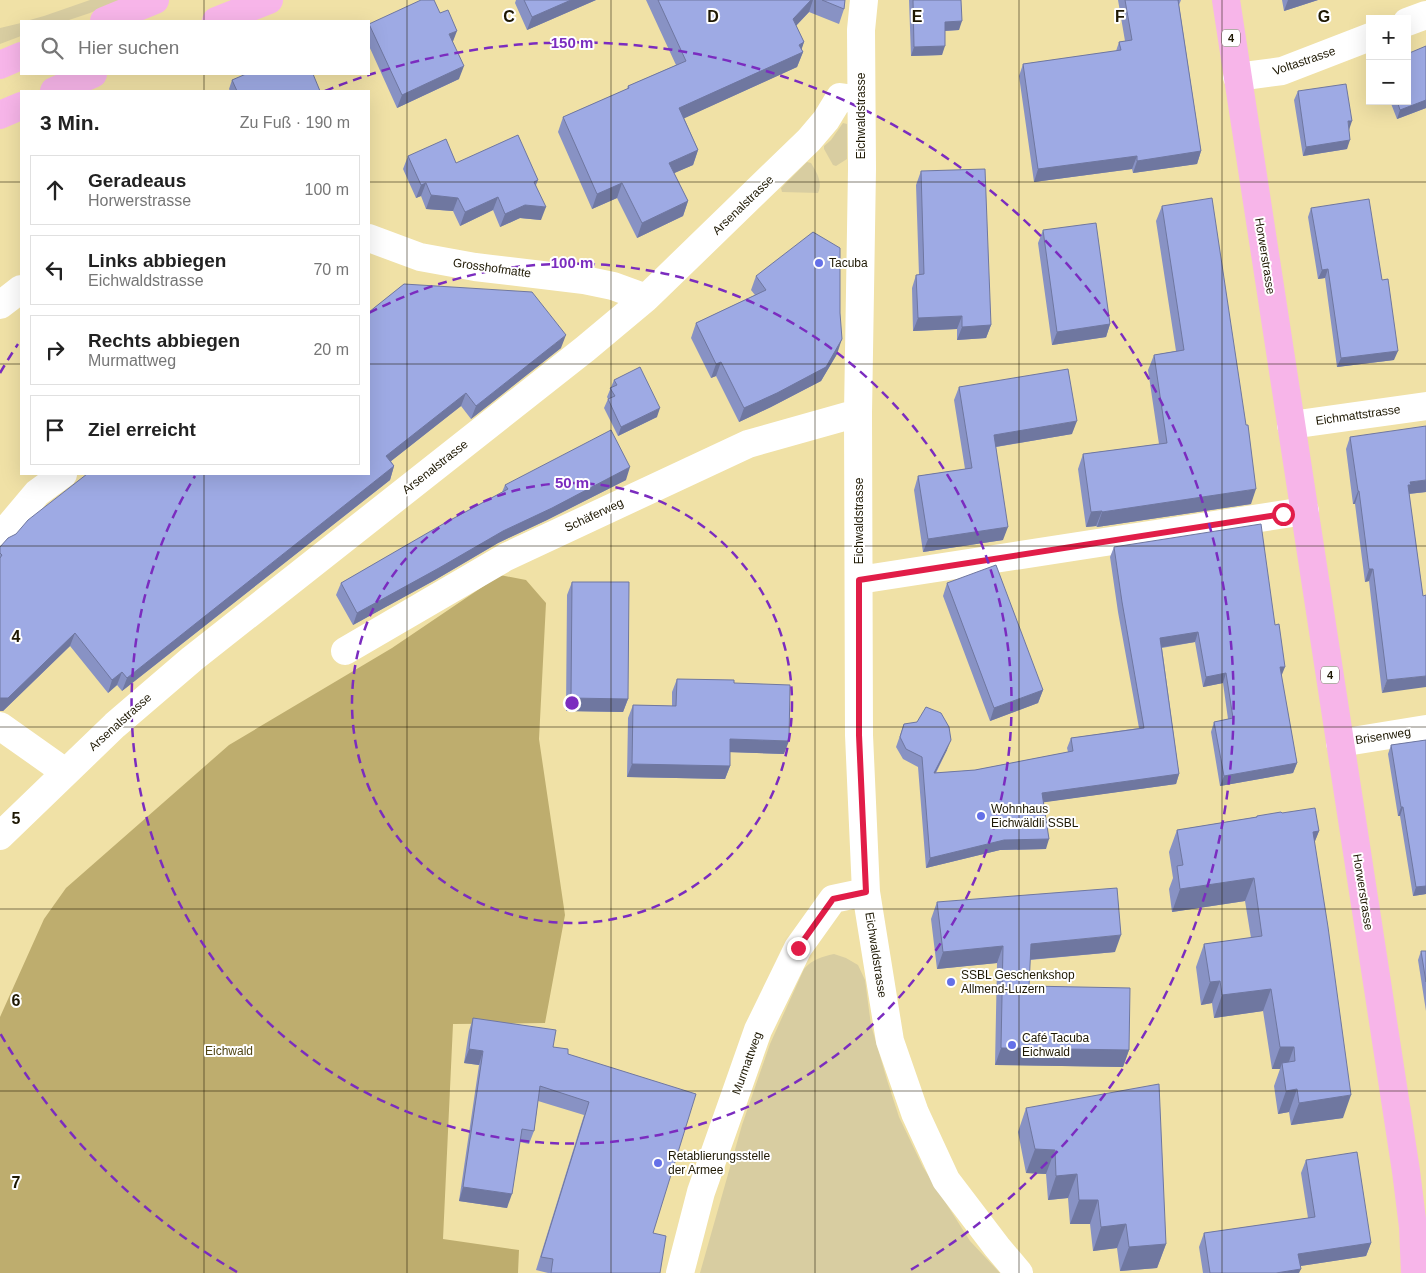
<!DOCTYPE html>
<html lang="de">
<meta charset="utf-8">
<style>
:root{--surface:#fff;--page:#f6f6f6;--text:#222;--muted:#767676;--line:#e0e0e0}
body{margin:0;font-family:Helvetica,sans-serif;background:var(--page);color:var(--text)}
.controls{position:absolute;right:15px;top:15px;display:grid;overflow:hidden;border-radius:0px;box-shadow:0 5px 20px #0002}
.controls button{width:45px;height:45px;display:grid;place-items:center;padding:0;border:0;border-bottom:1px solid var(--line);background:var(--surface);color:var(--text);font:25px sans-serif}
.stop{position:absolute;width:15px;height:15px;margin:-11px;border:4px solid #e11d48;border-radius:50%;background:#fff}
.stop.end{background:#e11d48;border-color:#fff;box-shadow:0 1px 5px #0008}
.list{margin:0;padding:0;list-style:none}
h2{display:flex;justify-content:space-between;align-items:center;height:65px;margin:0;padding:0 20px;font-size:21px}
h2 small{font-size:16px;font-weight:400;color:var(--muted)}
.list li{display:grid;grid-template-columns:32px 1fr auto;gap:15px;align-items:center;box-sizing:border-box;height:70px;margin:0 10px 10px;padding:0 10px;border:1px solid var(--line);border-radius:0px}
.list b{display:block;font-size:19px;white-space:nowrap}
.list p{margin:0;font-size:16px;white-space:nowrap;color:var(--muted)}
.list em{font-size:16px;font-style:normal;color:var(--muted)}
.icon{flex:none;width:28px;height:28px;fill:none;stroke:currentColor;stroke-width:2;stroke-linecap:round;stroke-linejoin:round}
.map{position:relative;flex:none;width:1426px;height:1273px;overflow:hidden}
.search{position:absolute;background:var(--surface);box-shadow:0 5px 20px #0002;left:20px;top:20px;width:350px;height:55px;display:flex;align-items:center;gap:12px;box-sizing:border-box;padding:0 18px;border-radius:0px;color:var(--muted);font-size:19px}
.panel{position:absolute;background:var(--surface);box-shadow:0 5px 20px #0002;left:20px;top:90px;width:350px;height:385px;border-radius:0px}
.map>svg:first-child{display:block}
.green{fill:#d8cda1}
.forest{fill:#bead6e}
.lines{fill:none;stroke-linecap:round;stroke-linejoin:round}
.minor{stroke:#fff;stroke-width:28}
.major{stroke:#f7b5e9;stroke-width:28}
.wall{fill:#8892c4}
.shaded-wall{fill:#6f77a0}
.building{fill:#9eaae4;stroke:#6f77a0}
.route{stroke:#e11d48;stroke-width:6}
.grid{fill:none;stroke:#1e1803;stroke-width:1;stroke-opacity:0.55}
.ring{fill:none;stroke:#7b2cbf;stroke-width:2.5;stroke-dasharray:9 6}
.poi-dot{fill:#6470e8;stroke:#fff;stroke-width:2}
.labels{text-anchor:middle;stroke-width:4;stroke-linejoin:round;paint-order:stroke}
.shield{fill:#fff;stroke:#625d4f;stroke-width:1}
.shield-label{font-size:11px;font-weight:bold;fill:#1e1803}
.street-label{font-size:12px;fill:#1e1803;stroke:#fff}
.poi-label{font-size:12px;fill:#1e1803;stroke:#fff;text-anchor:start}
.park-label{font-size:12px;fill:#504413;stroke:#fff}
.grid-label{font-size:16px;text-anchor:middle;font-weight:bold;fill:#1e1803;stroke:#fff;stroke-width:4;stroke-linejoin:round;paint-order:stroke}
.centre{fill:#7b2cbf;stroke:#fff;stroke-width:2.5}
.ring-label{font-size:15px;text-anchor:middle;font-weight:bold;fill:#7b2cbf;stroke:#fff;stroke-width:4;stroke-linejoin:round;paint-order:stroke}
</style>
<div class="map">
<svg width="1426" height="1273" viewBox="0 0 1426 1273">
<rect width="100%" height="100%" fill="#f0e1a6"/>
<path class="green" d="M 90,0 L 120,0 L 90,13 L 66,21 L 26,21 L 44,16 Z
M 21,23 L 21,36 L 0,44 L 0,28 Z
M 843,123 L 847,124 L 847,159 L 836,166 L 833,165 L 824,149 L 824,146 L 831,140 Z
M 807,162 L 811,163 C 817,173 823,182 818,193 L 782,192 L 781,188 Z
M 834,954 L 846,958 L 858,965 L 865,980 L 871,1025 L 887,1080 L 899,1117 L 923,1167 L 970,1241 L 1000,1273 L 700,1273 L 742,1125 L 770,1044 L 804,969 C 813,959 821,957 834,954 Z"/>
<path class="forest" d="M 500,575 L 526,580 L 546,603 L 539,739 L 565,915 L 545,1023 L 453,1024 L 443,1239 L 519,1250 L 518,1273 L 0,1273 L 0,1017 L 44,919 L 66,888 L 229,745 L 392,648 Z"/>
<g class="lines">
<path class="minor" d="M 864,0 L 861,30 L 862,169 L 858,413 L 859,735 L 866,892 L 890,1041 L 915,1113 L 946,1180 L 997,1247 L 1019,1273
M 1407,22 L 1426,15
M 1237,77 L 1282,71 L 1370,37
M 369,238 L 420,257 L 475,267 L 584,280 L 613,286 L 646,298
M 0,305 L 21,289
M 1291,425 L 1426,406
M 0,537 L 37,493 L 63,474
M 859,580 L 1305,511
M 345,651 L 506,557 L 748,444 L 858,413
M 0,726 L 65,772
M 1340,743 L 1426,729
M 0,836 L 115,725 L 192,659 L 585,349 L 646,298 L 809,140 L 826,120 L 840,97 L 861,100
M 680,1273 L 701,1192 L 758,1030 L 798,948 L 833,899 L 866,892"/>
<path class="major" d="M 1226,0 L 1406,1171 L 1413,1227 L 1415,1273
M 104,21 L 155,0
M 216,21 L 269,0
M 0,65 L 21,56
M 54,91 L 93,74
M 0,115 L 21,106"/>
</g>
<path class="wall" d="M 516,0 L 596,0 L 527,30 L 515,3 Z
M 646,0 L 845,0 L 844,9 L 839,24 L 809,12 L 796,26 L 804,42 L 801,49 L 803,52 L 797,67 L 684,118 L 698,150 L 693,165 L 674,173 L 688,201 L 683,216 L 637,238 L 617,198 L 592,209 L 558,132 L 563,117 L 627,89 L 628,86 L 676,65 Z
M 909,0 L 961,0 L 959,30 L 945,31 L 942,55 L 911,56 Z
M 1118,0 L 1181,0 L 1179,5 L 1201,151 L 1197,164 L 1133,173 L 1132,169 L 1034,182 L 1019,76 L 1023,64 L 1116,51 L 1119,42 L 1125,41 Z
M 1282,0 L 1318,0 L 1284,11 Z
M 440,13 L 453,43 L 459,79 L 397,108 L 369,46 L 369,24 Z
M 1426,46 L 1426,108 L 1397,119 L 1390,101 L 1407,101 Z
M 232,80 L 320,91 L 230,91 L 229,89 Z
M 1298,91 L 1349,129 L 1347,149 L 1303,156 L 1294,100 Z
M 408,156 L 456,163 L 538,180 L 536,185 L 541,220 L 520,218 L 500,227 L 493,210 L 460,226 L 453,211 L 426,209 L 421,196 L 416,198 L 403,169 Z
M 921,171 L 991,325 L 986,338 L 957,340 L 957,329 L 913,331 L 912,288 L 916,275 L 919,275 L 916,185 Z
M 1162,206 L 1251,504 L 1097,527 L 1096,526 L 1086,527 L 1078,469 L 1083,454 L 1159,444 L 1148,370 L 1154,355 L 1176,351 L 1156,221 Z
M 1311,208 L 1394,360 L 1337,367 L 1325,278 L 1318,279 L 1308,217 Z
M 1043,230 L 1110,324 L 1106,337 L 1052,345 L 1038,243 Z
M 756,276 L 837,354 L 821,381 L 771,407 L 739,422 L 716,376 L 711,378 L 691,338 L 696,323 L 755,295 L 751,290 Z
M 369,312 L 561,348 L 471,419 L 461,406 L 391,461 L 394,466 L 390,480 L 122,691 L 117,685 L 108,693 L 70,646 L 3,711 L 0,711 L 0,547 L 16,534 L 369,474 Z
M 614,380 L 657,417 L 618,436 L 604,408 L 608,399 L 607,397 Z
M 959,387 L 1072,434 L 996,447 L 1003,540 L 923,552 L 914,490 L 918,476 L 965,469 L 954,400 Z
M 1350,437 L 1426,492 L 1409,494 L 1423,596 L 1382,693 L 1369,581 L 1365,582 L 1355,504 L 1353,504 L 1346,449 Z
M 626,480 L 547,520 L 498,543 L 435,580 L 353,625 L 336,595 L 341,583 L 502,492 L 505,485 Z
M 1114,547 L 1281,676 L 1297,763 L 1293,773 L 1220,786 L 1211,732 L 1214,722 L 1228,719 L 1223,683 L 1203,687 L 1195,642 L 1162,648 L 1179,774 L 1176,784 L 1044,802 L 1046,849 L 1000,850 L 926,868 L 918,767 L 903,759 L 896,747 L 904,724 L 947,750 L 936,773 L 975,770 L 1068,752 L 1067,748 L 1071,738 L 1139,728 L 1118,612 L 1110,557 Z
M 572,582 L 628,699 L 623,712 L 566,711 L 567,595 Z
M 947,583 L 1043,690 L 1038,703 L 990,721 L 943,596 Z
M 677,679 L 734,683 L 784,754 L 730,752 L 730,766 L 725,779 L 627,777 L 628,718 L 633,705 L 672,706 L 672,692 Z
M 1426,740 L 1426,894 L 1413,896 L 1400,816 L 1398,816 L 1388,754 L 1391,745 Z
M 1282,813 L 1319,831 L 1314,843 L 1343,1118 L 1291,1125 L 1289,1112 L 1278,1114 L 1274,1086 L 1280,1069 L 1272,1069 L 1263,1011 L 1214,1018 L 1212,1003 L 1201,1005 L 1196,967 L 1204,944 L 1251,938 L 1245,901 L 1172,912 L 1169,889 L 1173,878 L 1169,852 L 1177,830 L 1256,817 L 1257,816 Z
M 937,902 L 1115,952 L 1030,960 L 1029,986 L 1129,1050 L 1123,1067 L 995,1065 L 997,963 L 937,969 L 931,919 Z
M 1421,951 L 1426,951 L 1426,1011 L 1418,960 Z
M 473,1018 L 553,1047 L 568,1054 L 653,1233 L 660,1273 L 548,1273 L 536,1270 L 584,1115 L 538,1101 L 534,1131 L 529,1144 L 520,1142 L 507,1208 L 459,1201 L 479,1065 L 464,1063 L 469,1031 Z
M 1026,1108 L 1166,1244 L 1157,1268 L 1120,1271 L 1117,1248 L 1093,1251 L 1090,1224 L 1070,1224 L 1068,1198 L 1048,1200 L 1046,1174 L 1026,1173 L 1018,1132 Z
M 1306,1160 L 1371,1243 L 1366,1256 L 1300,1266 L 1299,1273 L 1203,1273 L 1199,1247 L 1204,1233 L 1308,1218 L 1301,1173 Z"/>
<path class="shaded-wall" d="M 571,0 L 596,0 L 527,30 L 532,17 Z
M 811,0 L 813,0 L 809,12 L 788,34 L 793,19 Z
M 1288,0 L 1318,0 L 1284,11 Z
M 962,21 L 959,30 L 941,31 L 945,22 Z
M 457,31 L 452,44 L 449,34 Z
M 804,42 L 800,54 L 803,52 L 797,67 L 674,123 L 679,108 Z
M 945,46 L 942,55 L 911,56 L 914,47 Z
M 464,66 L 459,79 L 397,108 L 402,95 Z
M 1426,100 L 1426,108 L 1397,119 L 1400,110 Z
M 1348,121 L 1352,121 L 1349,130 Z
M 1350,140 L 1347,149 L 1303,156 L 1306,147 Z
M 698,150 L 693,165 L 663,178 L 669,163 Z
M 1201,151 L 1197,164 L 1133,173 L 1137,161 Z
M 1137,156 L 1132,169 L 1034,182 L 1038,169 Z
M 426,183 L 421,196 L 416,198 L 421,185 Z
M 622,183 L 617,198 L 592,209 L 597,194 Z
M 431,195 L 458,198 L 453,211 L 426,209 Z
M 498,197 L 493,210 L 460,226 L 465,212 Z
M 688,201 L 683,216 L 637,238 L 642,223 Z
M 525,205 L 546,207 L 541,220 L 520,218 L 500,227 L 505,214 Z
M 1328,269 L 1325,278 L 1318,279 L 1322,270 Z
M 962,316 L 957,329 L 913,331 L 918,318 Z
M 1110,324 L 1106,337 L 1052,345 L 1057,332 Z
M 991,325 L 986,338 L 957,340 L 962,327 Z
M 566,335 L 561,348 L 471,419 L 476,406 Z
M 842,339 L 837,354 L 821,381 L 771,407 L 739,422 L 744,408 Z
M 1398,351 L 1394,360 L 1337,367 L 1341,358 Z
M 721,362 L 716,376 L 711,378 L 716,364 Z
M 466,393 L 461,406 L 381,469 L 386,456 Z
M 660,408 L 657,417 L 618,436 L 621,427 Z
M 1077,421 L 1072,434 L 989,448 L 994,435 Z
M 394,466 L 390,480 L 122,691 L 127,678 Z
M 630,467 L 626,480 L 547,520 L 498,543 L 435,580 L 353,625 L 357,613 L 503,531 Z
M 1426,480 L 1426,492 L 1407,494 L 1408,485 L 1410,482 Z
M 1256,489 L 1251,504 L 1097,527 L 1102,512 Z
M 1358,491 L 1359,491 L 1355,504 L 1353,504 Z
M 1102,511 L 1096,526 L 1086,527 L 1091,512 Z
M 1008,527 L 1003,540 L 923,552 L 928,539 Z
M 1369,569 L 1373,569 L 1369,581 L 1365,582 Z
M 1198,632 L 1195,642 L 1157,648 L 1160,638 Z
M 75,633 L 70,646 L 3,711 L 0,711 L 0,698 Z
M 1280,667 L 1285,667 L 1281,677 Z
M 122,672 L 117,685 L 108,693 L 112,680 Z
M 1226,673 L 1223,683 L 1203,687 L 1206,677 Z
M 1426,676 L 1426,687 L 1382,693 L 1387,680 Z
M 1043,690 L 1038,703 L 990,721 L 994,708 Z
M 571,698 L 628,699 L 623,712 L 566,711 Z
M 730,739 L 789,741 L 784,754 L 726,752 Z
M 951,740 L 947,750 L 930,783 L 934,773 Z
M 1297,763 L 1293,773 L 1220,786 L 1224,776 Z
M 632,764 L 730,766 L 725,779 L 627,777 Z
M 1179,774 L 1176,784 L 1039,803 L 1042,793 Z
M 1401,807 L 1403,807 L 1400,816 L 1398,816 Z
M 1319,831 L 1310,854 L 1313,832 Z
M 1049,839 L 1046,849 L 1000,850 L 926,868 L 930,858 L 1004,840 Z
M 1254,878 L 1245,901 L 1172,912 L 1180,889 Z
M 1426,886 L 1426,894 L 1413,896 L 1416,887 Z
M 1121,935 L 1115,952 L 1025,960 L 1031,944 Z
M 1003,946 L 997,963 L 937,969 L 943,952 Z
M 1220,981 L 1212,1003 L 1201,1005 L 1210,982 Z
M 1271,989 L 1263,1011 L 1214,1018 L 1222,995 Z
M 1280,1047 L 1294,1047 L 1286,1070 L 1282,1063 L 1280,1069 L 1272,1069 Z
M 1001,1048 L 1129,1050 L 1123,1067 L 995,1065 Z
M 469,1049 L 483,1051 L 479,1065 L 464,1063 Z
M 1297,1089 L 1289,1112 L 1278,1114 L 1286,1091 Z
M 1351,1095 L 1343,1118 L 1291,1125 L 1299,1103 Z
M 1035,1149 L 1055,1150 L 1046,1174 L 1026,1173 Z
M 1077,1174 L 1068,1198 L 1048,1200 L 1056,1176 Z
M 463,1187 L 512,1194 L 507,1208 L 459,1201 Z
M 1079,1200 L 1098,1200 L 1090,1224 L 1070,1224 Z
M 1126,1224 L 1117,1248 L 1093,1251 L 1101,1227 Z
M 1371,1243 L 1366,1256 L 1294,1267 L 1298,1254 Z
M 1166,1244 L 1157,1268 L 1120,1271 L 1129,1247 Z
M 1301,1269 L 1299,1273 L 1276,1273 Z"/>
<path class="building" d="M 421,0 L 434,0 L 440,13 L 448,10 L 457,31 L 449,34 L 464,66 L 402,95 L 369,24 Z
M 524,0 L 571,0 L 532,17 Z
M 658,0 L 811,0 L 793,19 L 804,42 L 799,45 L 803,52 L 679,108 L 698,150 L 669,163 L 688,201 L 642,223 L 622,183 L 597,194 L 563,117 L 629,88 L 628,86 L 686,61 Z
M 822,0 L 845,0 L 844,9 Z
M 913,0 L 961,0 L 962,21 L 945,22 L 945,46 L 914,47 Z
M 1125,0 L 1179,0 L 1178,0 L 1201,151 L 1137,161 L 1137,156 L 1038,169 L 1023,64 L 1121,50 L 1119,42 L 1132,40 Z
M 1426,46 L 1426,100 L 1400,110 L 1397,101 L 1407,101 L 1407,54 Z
M 246,74 L 313,74 L 320,91 L 237,91 L 232,80 Z
M 1346,84 L 1352,121 L 1348,121 L 1350,140 L 1306,147 L 1298,91 Z
M 518,135 L 538,180 L 534,182 L 546,207 L 525,205 L 505,214 L 498,197 L 465,212 L 458,198 L 431,195 L 426,183 L 421,185 L 408,156 L 446,139 L 456,163 Z
M 985,169 L 991,325 L 962,327 L 962,316 L 918,318 L 916,275 L 924,274 L 921,171 Z
M 1212,198 L 1246,425 L 1248,425 L 1256,489 L 1102,512 L 1102,511 L 1091,512 L 1083,454 L 1167,443 L 1154,355 L 1184,350 L 1162,206 Z
M 1369,199 L 1382,280 L 1388,279 L 1398,351 L 1341,358 L 1328,269 L 1322,270 L 1311,208 Z
M 1096,223 L 1110,324 L 1057,332 L 1043,230 Z
M 813,232 L 840,248 L 840,313 L 842,339 L 826,367 L 777,393 L 744,408 L 721,362 L 716,364 L 696,323 L 766,290 L 756,276 Z
M 404,284 L 532,292 L 566,335 L 476,406 L 466,393 L 386,456 L 394,466 L 127,678 L 122,672 L 112,680 L 75,633 L 8,698 L 0,698 L 0,558 L 2,555 L 0,553 L 0,547 L 8,538 L 16,534 L 28,520 L 87,474 L 369,474 L 369,312 Z
M 640,367 L 660,408 L 621,427 L 608,399 L 615,396 L 610,388 L 617,385 L 614,380 Z
M 1068,369 L 1077,421 L 994,435 L 1008,527 L 928,539 L 918,476 L 972,468 L 959,387 Z
M 1426,426 L 1426,480 L 1410,482 L 1411,485 L 1408,485 L 1423,596 L 1426,595 L 1426,676 L 1387,680 L 1373,569 L 1369,569 L 1359,491 L 1358,491 L 1350,437 Z
M 611,430 L 630,467 L 552,508 L 503,531 L 439,568 L 357,613 L 341,583 L 443,524 L 508,489 L 505,485 Z
M 1261,524 L 1275,625 L 1279,624 L 1285,667 L 1280,667 L 1297,763 L 1224,776 L 1214,722 L 1233,718 L 1226,673 L 1206,677 L 1198,632 L 1160,638 L 1179,774 L 1042,793 L 1049,839 L 1004,840 L 930,858 L 922,757 L 906,749 L 900,737 L 904,724 L 917,722 L 926,707 L 941,713 L 949,727 L 951,740 L 934,773 L 975,770 L 1073,751 L 1071,738 L 1144,728 L 1122,602 L 1114,547 Z
M 996,565 L 1043,690 L 994,708 L 947,583 Z
M 572,582 L 629,582 L 628,699 L 571,698 Z
M 677,679 L 734,680 L 734,683 L 790,685 L 789,741 L 730,739 L 730,766 L 632,764 L 633,705 L 676,706 Z
M 1426,740 L 1426,886 L 1416,887 L 1403,807 L 1401,807 L 1391,745 Z
M 1315,808 L 1319,831 L 1313,832 L 1328,927 L 1351,1095 L 1299,1103 L 1297,1089 L 1286,1091 L 1282,1063 L 1295,1061 L 1294,1047 L 1280,1047 L 1271,989 L 1222,995 L 1220,981 L 1210,982 L 1204,944 L 1262,936 L 1254,878 L 1180,889 L 1177,866 L 1183,865 L 1177,830 L 1257,817 L 1257,816 L 1281,812 L 1282,813 Z
M 1117,888 L 1121,935 L 1031,944 L 1029,986 L 1130,988 L 1129,1050 L 1001,1048 L 1003,946 L 943,952 L 937,902 Z
M 1421,951 L 1426,951 L 1426,982 Z
M 473,1018 L 556,1030 L 553,1047 L 568,1049 L 568,1054 L 696,1094 L 653,1233 L 666,1236 L 660,1273 L 551,1273 L 553,1259 L 541,1257 L 589,1102 L 540,1086 L 534,1131 L 522,1129 L 512,1194 L 463,1187 L 483,1051 L 469,1049 Z
M 1159,1084 L 1166,1244 L 1129,1247 L 1126,1224 L 1101,1227 L 1098,1200 L 1079,1200 L 1077,1174 L 1056,1176 L 1055,1150 L 1035,1149 L 1026,1108 Z
M 1357,1152 L 1371,1243 L 1298,1254 L 1301,1269 L 1276,1273 L 1210,1273 L 1204,1233 L 1315,1217 L 1306,1160 Z"/>
<g class="lines">
<path class="route" d="M 798,948 L 833,899 L 866,892 L 859,735 L 859,580 L 1283,514"/>
</g>
<path class="grid" d="M 204,0 L 204,21M 407,0 L 407,1273M 611,0 L 611,1273M 815,0 L 815,1273M 1019,0 L 1019,1273M 1222,0 L 1222,1273M 204,74 L 204,91M 0,182 L 21,182M 369,182 L 1426,182M 0,364 L 21,364M 369,364 L 1426,364M 204,474 L 204,1273M 0,546 L 1426,546M 0,727 L 1426,727M 0,909 L 1426,909M 0,1091 L 1426,1091"/>
<g class="ring">
<circle cx="572" cy="703" r="220"/>
<path d="M369 313A440 440 0 1 1 195 476"/>
<path d="M237 1272A660 660 0 0 1 0 1033M0 373A660 660 0 0 1 18 344M325 91A660 660 0 0 1 907 1272"/>
</g>
<g class="poi-dot">
<circle cx="819" cy="263" r="5"/>
<circle cx="981" cy="816" r="5"/>
<circle cx="951" cy="982" r="5"/>
<circle cx="1012" cy="1045" r="5"/>
<circle cx="658" cy="1163" r="5"/>
</g>
<g class="labels">
<g class="shield">
<rect x="1222" y="29.5" width="18" height="17" rx="4"/>
<rect x="1321" y="666.5" width="18" height="17" rx="4"/>
</g>
<g class="shield-label">
<text x="1231" y="42">4</text>
<text x="1330" y="679">4</text>
</g>
<g class="street-label">
<text transform="translate(1304 61) rotate(-19)" y="4">Voltastrasse</text>
<text transform="translate(861 116) rotate(-90)" y="4">Eichwaldstrasse</text>
<text transform="translate(743 205) rotate(-44)" y="4">Arsenalstrasse</text>
<text transform="translate(1265 256) rotate(81)" y="4">Horwerstrasse</text>
<text transform="translate(492 268) rotate(8)" y="4">Grosshofmatte</text>
<text transform="translate(1358 415) rotate(-8)" y="4">Eichmattstrasse</text>
<text transform="translate(435 467) rotate(-38)" y="4">Arsenalstrasse</text>
<text transform="translate(594 515) rotate(-25)" y="4">Schäferweg</text>
<text transform="translate(859 521) rotate(-90)" y="4">Eichwaldstrasse</text>
<text transform="translate(120 722) rotate(-42)" y="4">Arsenalstrasse</text>
<text transform="translate(1383 736) rotate(-9)" y="4">Brisenweg</text>
<text transform="translate(1363 892) rotate(81)" y="4">Horwerstrasse</text>
<text transform="translate(876 955) rotate(81)" y="4">Eichwaldstrasse</text>
<text transform="translate(747 1063) rotate(-70)" y="4">Murmattweg</text>
</g>
<g class="poi-label">
<text x="829" y="267">Tacuba</text>
<text x="991" y="813">Wohnhaus<tspan x="991" dy="14">Eichwäldli SSBL</tspan></text>
<text x="961" y="979">SSBL Geschenkshop<tspan x="961" dy="14">Allmend-Luzern</tspan></text>
<text x="1022" y="1042">Café Tacuba<tspan x="1022" dy="14">Eichwald</tspan></text>
<text x="668" y="1160">Retablierungsstelle<tspan x="668" dy="14">der Armee</tspan></text>
</g>
<g class="park-label">
<text x="229" y="1055">Eichwald</text>
</g>
</g>
<g class="grid-label">
<text x="509" y="22">C</text>
<text x="713" y="22">D</text>
<text x="917" y="22">E</text>
<text x="1120" y="22">F</text>
<text x="1324" y="22">G</text>
<text x="16" y="642">4</text>
<text x="16" y="824">5</text>
<text x="16" y="1006">6</text>
<text x="16" y="1188">7</text>
</g>
<circle cx="572" cy="703" r="8" class="centre"/>
<g class="ring-label">
<text x="572" y="48">150 m</text>
<text x="572" y="268">100 m</text>
<text x="572" y="488">50 m</text>
</g>
</svg>
<div class="controls">
<button>+</button>
<button>−</button>
</div>
<div class="stop" style="left:1283px;top:514px"></div>
<div class="stop end" style="left:798px;top:948px"></div>
<div class="search"><svg class="icon" aria-label="search" viewBox="0 0 24 24"><circle cx="10" cy="10" r="6"/><path d="M15 15l6 6"/></svg>Hier suchen</div>
<section class="panel">
<h2>3 Min.<small>Zu Fuß · 190 m</small></h2>
<ul class="list">
<li><svg class="icon" aria-label="ahead" viewBox="0 0 24 24"><path d="M12 20V5M6 11l6-6 6 6"/></svg><div><b>Geradeaus</b><p>Horwerstrasse</p></div><em>100 m</em></li>
<li><svg class="icon" aria-label="left" viewBox="0 0 24 24"><path d="M17 20v-9H6M10 6l-5 5 5 5"/></svg><div><b>Links abbiegen</b><p>Eichwaldstrasse</p></div><em>70 m</em></li>
<li><svg class="icon" aria-label="right" viewBox="0 0 24 24"><path d="M7 20v-9h11M14 6l5 5-5 5"/></svg><div><b>Rechts abbiegen</b><p>Murmattweg</p></div><em>20 m</em></li>
<li><svg class="icon" aria-label="arrive" viewBox="0 0 24 24"><path d="M6 21V4h12l-3 4 3 4H6"/></svg><div><b>Ziel erreicht</b></div></li>
</ul>
</section>
</div>
